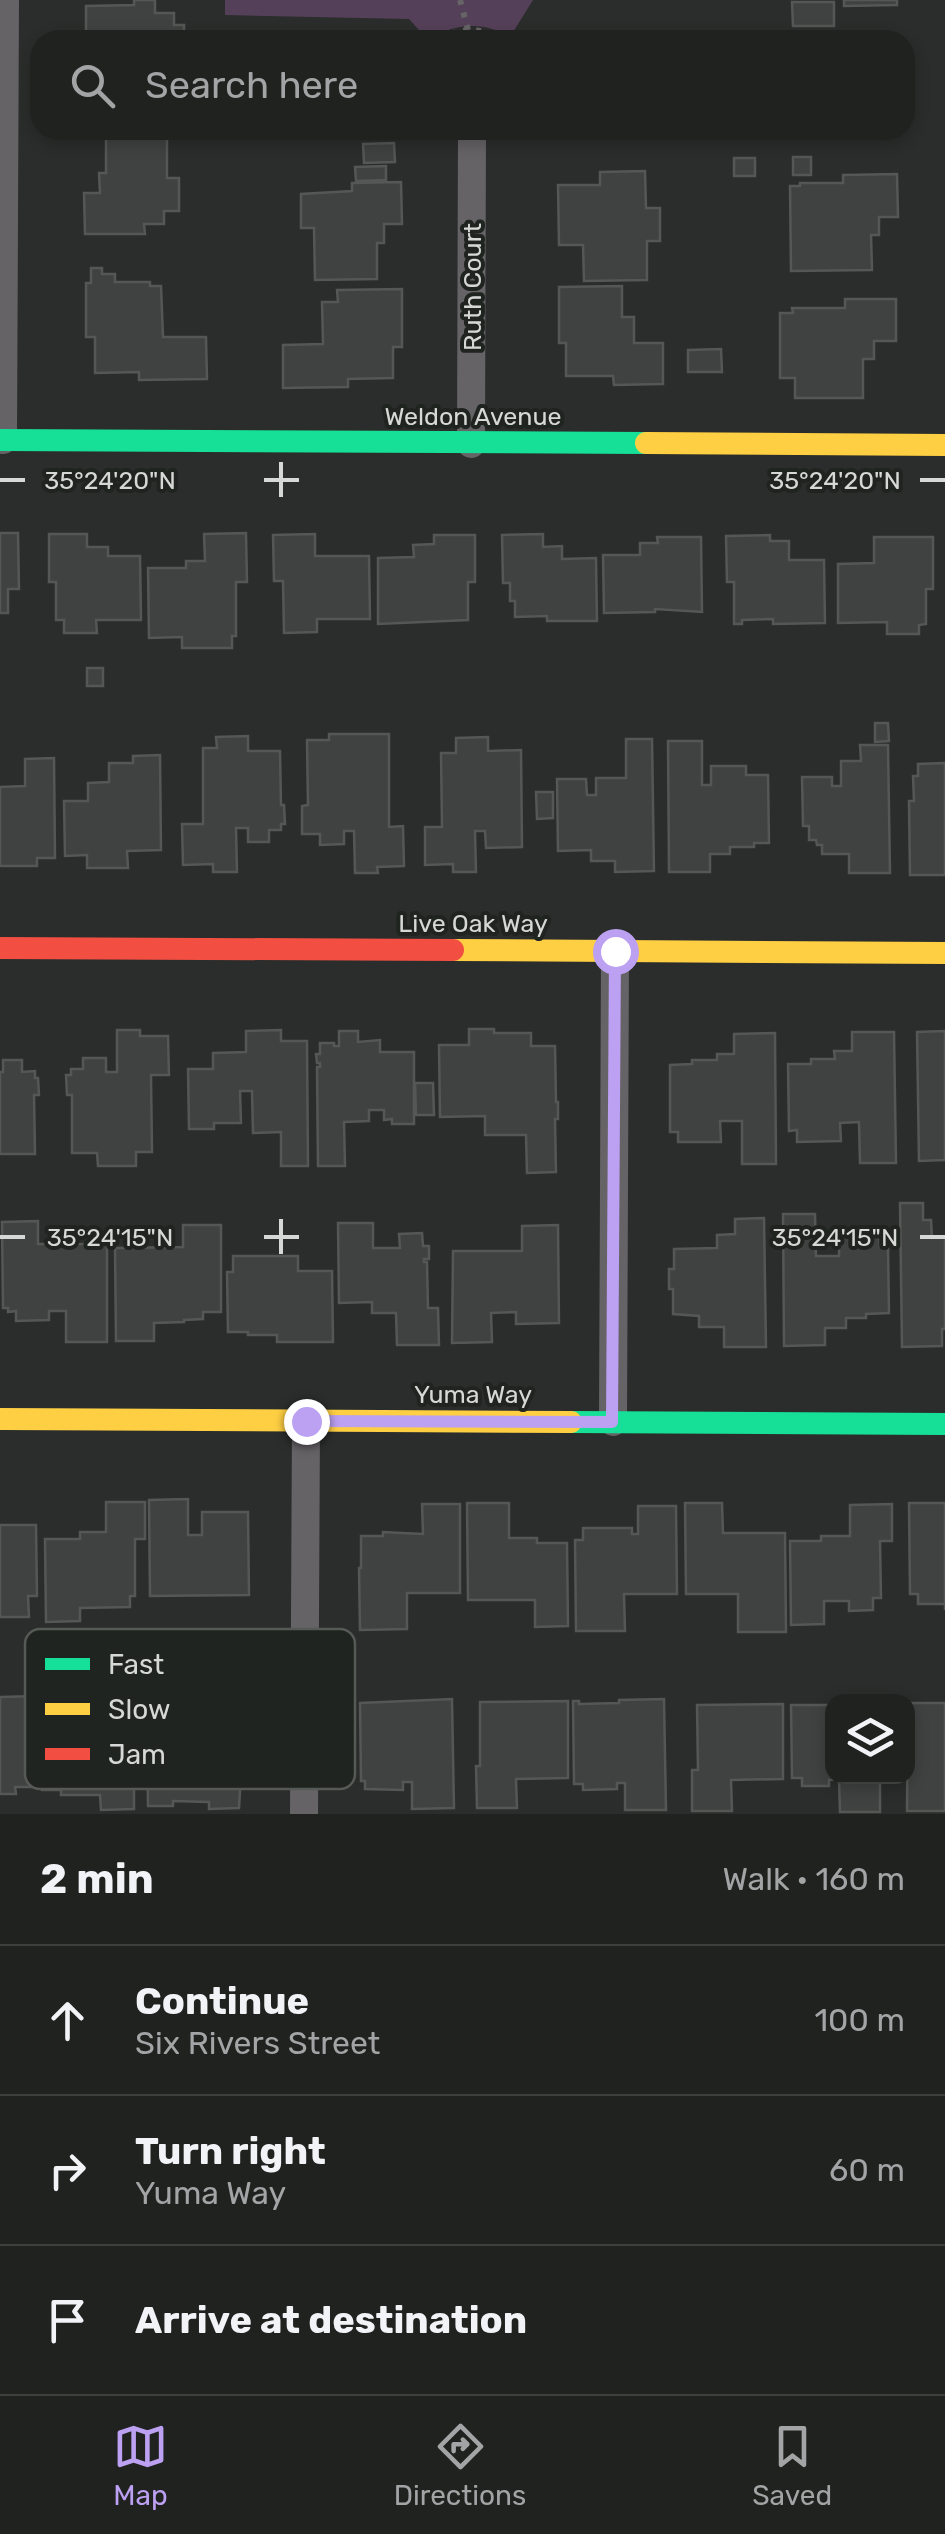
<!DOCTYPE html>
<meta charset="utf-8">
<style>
:root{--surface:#202220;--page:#282a29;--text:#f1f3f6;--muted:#a2a4a5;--line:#3d3f3e;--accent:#bca0f2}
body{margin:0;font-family:Rubik,sans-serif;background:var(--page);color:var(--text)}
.controls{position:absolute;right:30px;bottom:30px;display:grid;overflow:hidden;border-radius:20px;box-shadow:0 5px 15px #0003}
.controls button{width:90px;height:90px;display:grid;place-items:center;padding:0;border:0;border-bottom:2px solid var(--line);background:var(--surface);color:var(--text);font:50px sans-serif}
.stop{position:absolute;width:30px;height:30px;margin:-22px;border:8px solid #bca0f2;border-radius:50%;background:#fff}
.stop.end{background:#bca0f2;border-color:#fff;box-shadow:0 2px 10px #0008}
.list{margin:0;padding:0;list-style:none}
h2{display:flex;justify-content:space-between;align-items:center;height:130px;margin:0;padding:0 40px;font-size:42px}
h2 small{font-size:32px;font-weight:400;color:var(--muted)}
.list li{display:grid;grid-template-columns:65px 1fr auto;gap:30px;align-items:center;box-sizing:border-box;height:150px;padding:0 40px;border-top:2px solid var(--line)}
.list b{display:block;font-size:38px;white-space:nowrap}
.list p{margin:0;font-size:32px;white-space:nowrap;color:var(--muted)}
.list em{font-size:32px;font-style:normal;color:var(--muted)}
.icon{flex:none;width:55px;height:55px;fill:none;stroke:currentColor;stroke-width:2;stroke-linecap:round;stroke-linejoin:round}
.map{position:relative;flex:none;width:945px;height:1814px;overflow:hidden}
.search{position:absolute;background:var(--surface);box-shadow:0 5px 15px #0003;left:30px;right:30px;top:30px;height:110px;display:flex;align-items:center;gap:25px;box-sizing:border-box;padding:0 35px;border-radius:30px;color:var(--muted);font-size:38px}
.sheet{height:580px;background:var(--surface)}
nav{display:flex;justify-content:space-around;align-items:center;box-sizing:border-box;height:140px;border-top:2px solid var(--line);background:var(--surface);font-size:28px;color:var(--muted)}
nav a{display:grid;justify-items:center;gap:5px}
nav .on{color:var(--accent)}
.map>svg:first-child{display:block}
.green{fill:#554059}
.building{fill:#404241;stroke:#545755;stroke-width:2.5}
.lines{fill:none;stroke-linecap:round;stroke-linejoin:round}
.path{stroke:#666466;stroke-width:6;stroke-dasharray:5 8;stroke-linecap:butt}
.street{stroke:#666367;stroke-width:28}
.fast{stroke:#16e098;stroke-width:22}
.slow{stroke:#ffcf43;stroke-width:22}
.jam{stroke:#f24e42;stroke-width:22}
.route{stroke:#bca0f2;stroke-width:12}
.ticks{fill:none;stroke:#d5d8d6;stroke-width:4}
.labels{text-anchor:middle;stroke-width:8;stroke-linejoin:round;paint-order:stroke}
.street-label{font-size:25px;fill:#d5d8d6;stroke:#202421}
.key{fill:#202421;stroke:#565a57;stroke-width:2.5}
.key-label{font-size:28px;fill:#d5d8d6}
.ticks-label{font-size:25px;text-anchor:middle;fill:#d5d8d6;stroke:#202421;stroke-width:8;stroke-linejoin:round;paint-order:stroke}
</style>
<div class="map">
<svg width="945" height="1814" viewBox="0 0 945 1814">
<rect width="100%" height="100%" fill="#2a2d2b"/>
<path class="green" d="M 225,0 L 533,0 L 510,37 C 491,26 473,23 451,29 C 443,32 436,38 428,40 L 409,19 L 225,15 Z"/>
<path class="building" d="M 134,0 L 155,0 L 155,13 L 174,13 L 174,25 L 184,25 L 184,40 L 86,40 L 86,6 L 134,5 Z
M 844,0 L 897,0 L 897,5 L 844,6 Z
M 792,2 L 834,2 L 834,26 L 793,26 Z
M 668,34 L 668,40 L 609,40 L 609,35 Z
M 167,136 L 167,178 L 179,178 L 179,211 L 164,211 L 164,224 L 144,224 L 145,234 L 85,234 L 84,193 L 100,193 L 99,173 L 106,173 L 106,137 Z
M 394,143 L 395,162 L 364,163 L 363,144 Z
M 793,157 L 811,157 L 811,175 L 793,175 Z
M 734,158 L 755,158 L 755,176 L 734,176 Z
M 386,166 L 386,180 L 356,181 L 355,167 Z
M 645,171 L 646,208 L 660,208 L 660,241 L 647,241 L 647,280 L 584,281 L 583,245 L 559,245 L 558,185 L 600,185 L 600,172 Z
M 897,174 L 898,217 L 879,217 L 879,235 L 871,235 L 872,270 L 791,271 L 790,186 L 800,186 L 800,183 L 843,183 L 843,175 Z
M 401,182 L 402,224 L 384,224 L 384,243 L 377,243 L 377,279 L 315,280 L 314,228 L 301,228 L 301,194 L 352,191 L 352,183 Z
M 91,268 L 102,268 L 102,274 L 115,274 L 115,282 L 150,282 L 150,286 L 161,286 L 163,337 L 206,337 L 207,379 L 139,380 L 139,372 L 95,373 L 95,337 L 86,337 L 86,283 L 91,283 Z
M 622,286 L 622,317 L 634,317 L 634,343 L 663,343 L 663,384 L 614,385 L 613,376 L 566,376 L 566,343 L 559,343 L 559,287 Z
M 402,289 L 402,347 L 393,347 L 393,378 L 348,379 L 348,387 L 283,388 L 283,345 L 323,344 L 322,302 L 338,302 L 337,290 Z
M 845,299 L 896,299 L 896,341 L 874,341 L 874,359 L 863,359 L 863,398 L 795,398 L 795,378 L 780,378 L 780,313 L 793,313 L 792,308 L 845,308 Z
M 721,349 L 722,372 L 688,372 L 688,350 Z
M 0,533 L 18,533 L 19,589 L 8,589 L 8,613 L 0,613 Z
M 246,533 L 247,582 L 236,582 L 236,636 L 232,636 L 232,648 L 182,648 L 182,637 L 149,638 L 148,568 L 186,568 L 186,561 L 205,561 L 204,534 Z
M 49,534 L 87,534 L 87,547 L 108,547 L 108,556 L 140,556 L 141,620 L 96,620 L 97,633 L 64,633 L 64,620 L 56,620 L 56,582 L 49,582 Z
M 315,534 L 315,556 L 369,556 L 370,619 L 317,619 L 317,632 L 284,633 L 283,581 L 274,581 L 273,535 Z
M 543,534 L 543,547 L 562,546 L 562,559 L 596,558 L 597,621 L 547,621 L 547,616 L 515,617 L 515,601 L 510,601 L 510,583 L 503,583 L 502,535 Z
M 434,535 L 475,535 L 475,582 L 468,582 L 468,620 L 378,624 L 378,558 L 414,557 L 413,545 L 434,544 Z
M 770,535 L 770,541 L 789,541 L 789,560 L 824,560 L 825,623 L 773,624 L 773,619 L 742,620 L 742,624 L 734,624 L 734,582 L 727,582 L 726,536 Z
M 657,537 L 701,537 L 702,612 L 655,609 L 655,612 L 604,613 L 603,555 L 640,555 L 640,543 L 658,543 Z
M 874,537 L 933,537 L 933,589 L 926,589 L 926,624 L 919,625 L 919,634 L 887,634 L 887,622 L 838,623 L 838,564 L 874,563 Z
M 87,668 L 103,668 L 103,686 L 87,686 Z
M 875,723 L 888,723 L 889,741 L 875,742 Z
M 329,734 L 389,734 L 389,827 L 403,826 L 404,866 L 377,867 L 378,873 L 355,873 L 354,831 L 344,831 L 344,844 L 320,845 L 320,834 L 302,834 L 302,806 L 308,805 L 307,740 L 329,740 Z
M 248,736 L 248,751 L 280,751 L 281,805 L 284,805 L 285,824 L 281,824 L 281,830 L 269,830 L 269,842 L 248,842 L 248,828 L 236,828 L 237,872 L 213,872 L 213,864 L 183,865 L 182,824 L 203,824 L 203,748 L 217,748 L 216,737 Z
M 488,737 L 488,751 L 521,750 L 522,847 L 486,848 L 485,831 L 475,831 L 476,872 L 453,872 L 453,864 L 425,865 L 425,827 L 442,827 L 441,753 L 456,753 L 456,738 Z
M 626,739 L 652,739 L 654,871 L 615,872 L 615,861 L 591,861 L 591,850 L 558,851 L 557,779 L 586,779 L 587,795 L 596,795 L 596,778 L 626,778 Z
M 668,741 L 702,741 L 702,785 L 711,785 L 711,766 L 746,766 L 746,775 L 768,775 L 769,843 L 754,843 L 754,847 L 730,847 L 730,854 L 710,854 L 710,872 L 669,872 Z
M 860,745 L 888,745 L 890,873 L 849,873 L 849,854 L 822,854 L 822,845 L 817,845 L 816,840 L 809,840 L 809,826 L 803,826 L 802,777 L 832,777 L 832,786 L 841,786 L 841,761 L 861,761 Z
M 160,755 L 161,850 L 127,851 L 128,868 L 87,868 L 87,855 L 65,856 L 64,801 L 88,801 L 88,783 L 109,782 L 109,763 L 133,763 L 133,756 Z
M 54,758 L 55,858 L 37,858 L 37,866 L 0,866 L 0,787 L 25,786 L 25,759 Z
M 945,763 L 945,875 L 910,875 L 909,801 L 914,801 L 913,776 L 918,776 L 918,764 Z
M 536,792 L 553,792 L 553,818 L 537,819 Z
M 469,1029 L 494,1029 L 494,1033 L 531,1033 L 531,1046 L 555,1046 L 556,1102 L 558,1102 L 558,1119 L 555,1119 L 556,1172 L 527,1173 L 526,1135 L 485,1135 L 485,1116 L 440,1117 L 439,1045 L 469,1045 Z
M 117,1030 L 140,1030 L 140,1036 L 168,1036 L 169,1075 L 151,1075 L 152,1152 L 136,1152 L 136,1166 L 98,1166 L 97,1153 L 72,1153 L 72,1095 L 67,1095 L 66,1075 L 71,1075 L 71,1069 L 83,1069 L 83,1058 L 106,1058 L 106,1072 L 117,1072 Z
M 281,1030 L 281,1041 L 307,1041 L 308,1166 L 281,1166 L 281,1132 L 253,1133 L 252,1091 L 240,1091 L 241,1123 L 214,1123 L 214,1129 L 189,1129 L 188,1069 L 213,1069 L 213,1053 L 246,1052 L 246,1031 Z
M 339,1031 L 358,1031 L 358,1042 L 380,1040 L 380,1052 L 414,1052 L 414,1124 L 392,1124 L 392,1119 L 384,1120 L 384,1110 L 369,1110 L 369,1121 L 344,1122 L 345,1166 L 318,1166 L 317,1067 L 320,1067 L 320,1063 L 317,1063 L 316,1054 L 320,1054 L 320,1043 L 334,1043 L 334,1046 L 339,1046 Z
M 945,1031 L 945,1160 L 919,1161 L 917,1032 Z
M 852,1032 L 894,1032 L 896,1163 L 860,1163 L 859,1122 L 840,1123 L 841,1141 L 797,1142 L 797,1130 L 789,1131 L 788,1064 L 811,1064 L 811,1059 L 835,1059 L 834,1051 L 852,1051 Z
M 775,1033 L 776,1164 L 742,1164 L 742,1121 L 720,1121 L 721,1142 L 678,1142 L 678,1132 L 670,1132 L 670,1065 L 692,1064 L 692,1060 L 717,1060 L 717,1054 L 734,1054 L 734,1034 Z
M 3,1060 L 22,1060 L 22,1072 L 35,1071 L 35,1078 L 38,1078 L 39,1095 L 34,1095 L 35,1154 L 0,1154 L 0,1072 L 3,1072 Z
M 415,1083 L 433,1083 L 434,1115 L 416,1115 Z
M 900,1203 L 923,1203 L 923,1220 L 931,1220 L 932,1237 L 945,1237 L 945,1329 L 942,1329 L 942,1346 L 902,1347 Z
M 783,1214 L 815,1214 L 816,1256 L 839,1256 L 839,1232 L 879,1231 L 880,1246 L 888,1246 L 889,1313 L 866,1314 L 866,1318 L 846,1318 L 846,1328 L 825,1328 L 825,1345 L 784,1346 Z
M 764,1218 L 766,1347 L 724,1347 L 724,1327 L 699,1327 L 699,1316 L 673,1314 L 673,1289 L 669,1289 L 669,1269 L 674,1269 L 674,1249 L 717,1248 L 717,1235 L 735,1234 L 735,1219 Z
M 38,1221 L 38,1244 L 107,1244 L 107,1342 L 66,1342 L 66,1311 L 49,1311 L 49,1320 L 16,1321 L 16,1311 L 8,1312 L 8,1308 L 3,1308 L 2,1222 Z
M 338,1223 L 373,1223 L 373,1248 L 400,1248 L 399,1234 L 422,1233 L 423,1246 L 429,1246 L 429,1259 L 424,1259 L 424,1262 L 427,1262 L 428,1308 L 438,1308 L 439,1345 L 397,1345 L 396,1313 L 372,1313 L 372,1302 L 339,1303 Z
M 183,1225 L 221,1225 L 221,1312 L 203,1312 L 203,1319 L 184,1320 L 184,1322 L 154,1323 L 154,1341 L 116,1341 L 115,1248 L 183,1247 Z
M 558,1225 L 559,1323 L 516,1324 L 516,1312 L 491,1313 L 492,1342 L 452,1343 L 453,1251 L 522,1251 L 522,1226 Z
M 233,1256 L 298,1256 L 298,1271 L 332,1271 L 333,1342 L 277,1342 L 277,1335 L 248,1335 L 248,1332 L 228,1332 L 227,1272 L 233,1272 Z
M 188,1499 L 188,1535 L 202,1535 L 202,1512 L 248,1512 L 249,1595 L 150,1596 L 149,1500 Z
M 106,1502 L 145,1502 L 145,1539 L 135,1539 L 135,1596 L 130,1596 L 130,1607 L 80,1608 L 80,1621 L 46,1622 L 45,1539 L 80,1539 L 80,1532 L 106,1532 Z
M 467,1503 L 509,1503 L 509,1538 L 537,1538 L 537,1543 L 567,1543 L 568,1626 L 535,1627 L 535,1600 L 468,1600 Z
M 685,1503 L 722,1503 L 723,1533 L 785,1533 L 786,1632 L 738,1632 L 738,1594 L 686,1594 Z
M 909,1503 L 945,1503 L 945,1610 L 945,1604 L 918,1604 L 918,1594 L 910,1594 Z
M 422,1504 L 460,1504 L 460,1593 L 407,1593 L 407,1629 L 360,1630 L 359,1568 L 361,1568 L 361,1536 L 383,1536 L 383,1532 L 423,1534 Z
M 892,1504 L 892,1541 L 880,1541 L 881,1598 L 873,1598 L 873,1610 L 849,1611 L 849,1601 L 824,1601 L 824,1624 L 791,1625 L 790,1541 L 821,1541 L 821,1536 L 850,1536 L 850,1505 Z
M 638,1506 L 676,1506 L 677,1594 L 624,1594 L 625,1631 L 576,1631 L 575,1540 L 583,1540 L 583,1528 L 632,1528 L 632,1534 L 638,1534 Z
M 0,1525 L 36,1525 L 37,1596 L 28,1596 L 29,1617 L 0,1617 Z
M 248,1694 L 249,1749 L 245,1749 L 245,1774 L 241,1774 L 239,1808 L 209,1809 L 209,1802 L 173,1801 L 173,1806 L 148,1806 L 147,1728 L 185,1728 L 185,1720 L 208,1719 L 207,1695 Z
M 36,1696 L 37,1787 L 15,1787 L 16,1794 L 0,1794 L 0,1697 Z
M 452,1699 L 454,1808 L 412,1809 L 412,1782 L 403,1782 L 403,1790 L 365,1789 L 365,1781 L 361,1781 L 360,1703 Z
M 664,1699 L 666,1810 L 625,1810 L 625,1783 L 617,1783 L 617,1789 L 583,1790 L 583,1784 L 574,1784 L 573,1701 L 579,1701 L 579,1704 L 619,1703 L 619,1700 Z
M 136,1700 L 136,1745 L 144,1745 L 144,1776 L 134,1776 L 134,1809 L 101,1810 L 100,1795 L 61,1795 L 61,1790 L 42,1790 L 41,1721 L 61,1721 L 61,1701 Z
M 568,1701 L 568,1778 L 516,1779 L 517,1808 L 477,1808 L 476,1766 L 480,1766 L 480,1702 Z
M 908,1703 L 945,1703 L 945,1811 L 907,1811 Z
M 783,1704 L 783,1779 L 731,1780 L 732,1811 L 692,1811 L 692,1770 L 698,1770 L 697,1705 Z
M 791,1705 L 832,1705 L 832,1776 L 880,1776 L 880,1812 L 840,1812 L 839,1779 L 829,1780 L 829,1786 L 802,1786 L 802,1778 L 792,1778 Z"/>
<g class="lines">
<path class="path" d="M 460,0 L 468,30
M 439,40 C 460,26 484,28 506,40"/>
<path class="street" d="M 3,440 L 5,0
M 471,444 L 472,130
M 613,1422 L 615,951
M 304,1814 L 306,1421"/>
<path class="fast" d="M 0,440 L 646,443
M 571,1422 L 945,1424"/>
<path class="slow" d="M 646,443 L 945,445
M 453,950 L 945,953
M 0,1419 L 571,1422"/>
<path class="jam" d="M 0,948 L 453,950"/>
</g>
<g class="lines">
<path class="route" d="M 306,1421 L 612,1422 L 615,951"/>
</g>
<path class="ticks" d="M 281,462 L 281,497M 0,480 L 25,480M 264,480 L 299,480M 920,480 L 945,480M 281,1219 L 281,1254M 0,1237 L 25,1237M 264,1237 L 299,1237M 920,1237 L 945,1237"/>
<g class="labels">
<g class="street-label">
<text transform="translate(472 287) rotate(-90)" y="9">Ruth Court</text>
<text x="473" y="425">Weldon Avenue</text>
<text x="473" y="932">Live Oak Way</text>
<text x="473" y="1403">Yuma Way</text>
</g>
</g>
<rect x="25" y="1629" width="330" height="160" rx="15" class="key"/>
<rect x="45" y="1658" width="45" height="12" fill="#16e098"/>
<rect x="45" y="1703" width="45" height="12" fill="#ffcf43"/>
<rect x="45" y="1748" width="45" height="12" fill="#f24e42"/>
<g class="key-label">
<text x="108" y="1674">Fast</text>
<text x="108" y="1719">Slow</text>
<text x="108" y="1764">Jam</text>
</g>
<g class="ticks-label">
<text x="110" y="489">35°24'20"N</text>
<text x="835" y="489">35°24'20"N</text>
<text x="110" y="1246">35°24'15"N</text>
<text x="835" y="1246">35°24'15"N</text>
</g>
</svg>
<div class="controls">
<button><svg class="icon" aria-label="layers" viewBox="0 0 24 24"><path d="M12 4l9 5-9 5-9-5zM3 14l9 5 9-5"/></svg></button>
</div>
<div class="stop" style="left:615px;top:951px"></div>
<div class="stop end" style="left:306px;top:1421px"></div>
<div class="search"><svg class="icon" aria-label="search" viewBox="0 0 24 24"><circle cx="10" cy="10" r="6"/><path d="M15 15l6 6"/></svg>Search here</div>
</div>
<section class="sheet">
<h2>2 min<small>Walk · 160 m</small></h2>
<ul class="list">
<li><svg class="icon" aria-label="ahead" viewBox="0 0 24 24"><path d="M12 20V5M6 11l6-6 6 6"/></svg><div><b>Continue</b><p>Six Rivers Street</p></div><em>100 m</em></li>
<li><svg class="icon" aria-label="right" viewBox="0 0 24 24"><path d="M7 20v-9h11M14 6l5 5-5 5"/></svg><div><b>Turn right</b><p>Yuma Way</p></div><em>60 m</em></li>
<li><svg class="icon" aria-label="arrive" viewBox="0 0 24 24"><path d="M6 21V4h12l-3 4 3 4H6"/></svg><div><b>Arrive at destination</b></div></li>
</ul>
</section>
<nav>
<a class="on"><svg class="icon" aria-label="map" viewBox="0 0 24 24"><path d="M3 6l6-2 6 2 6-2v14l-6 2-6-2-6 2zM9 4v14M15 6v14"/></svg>Map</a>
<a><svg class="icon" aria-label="directions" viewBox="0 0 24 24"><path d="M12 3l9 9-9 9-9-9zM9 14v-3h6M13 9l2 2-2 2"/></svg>Directions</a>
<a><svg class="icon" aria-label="saved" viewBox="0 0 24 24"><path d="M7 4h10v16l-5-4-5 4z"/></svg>Saved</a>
</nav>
